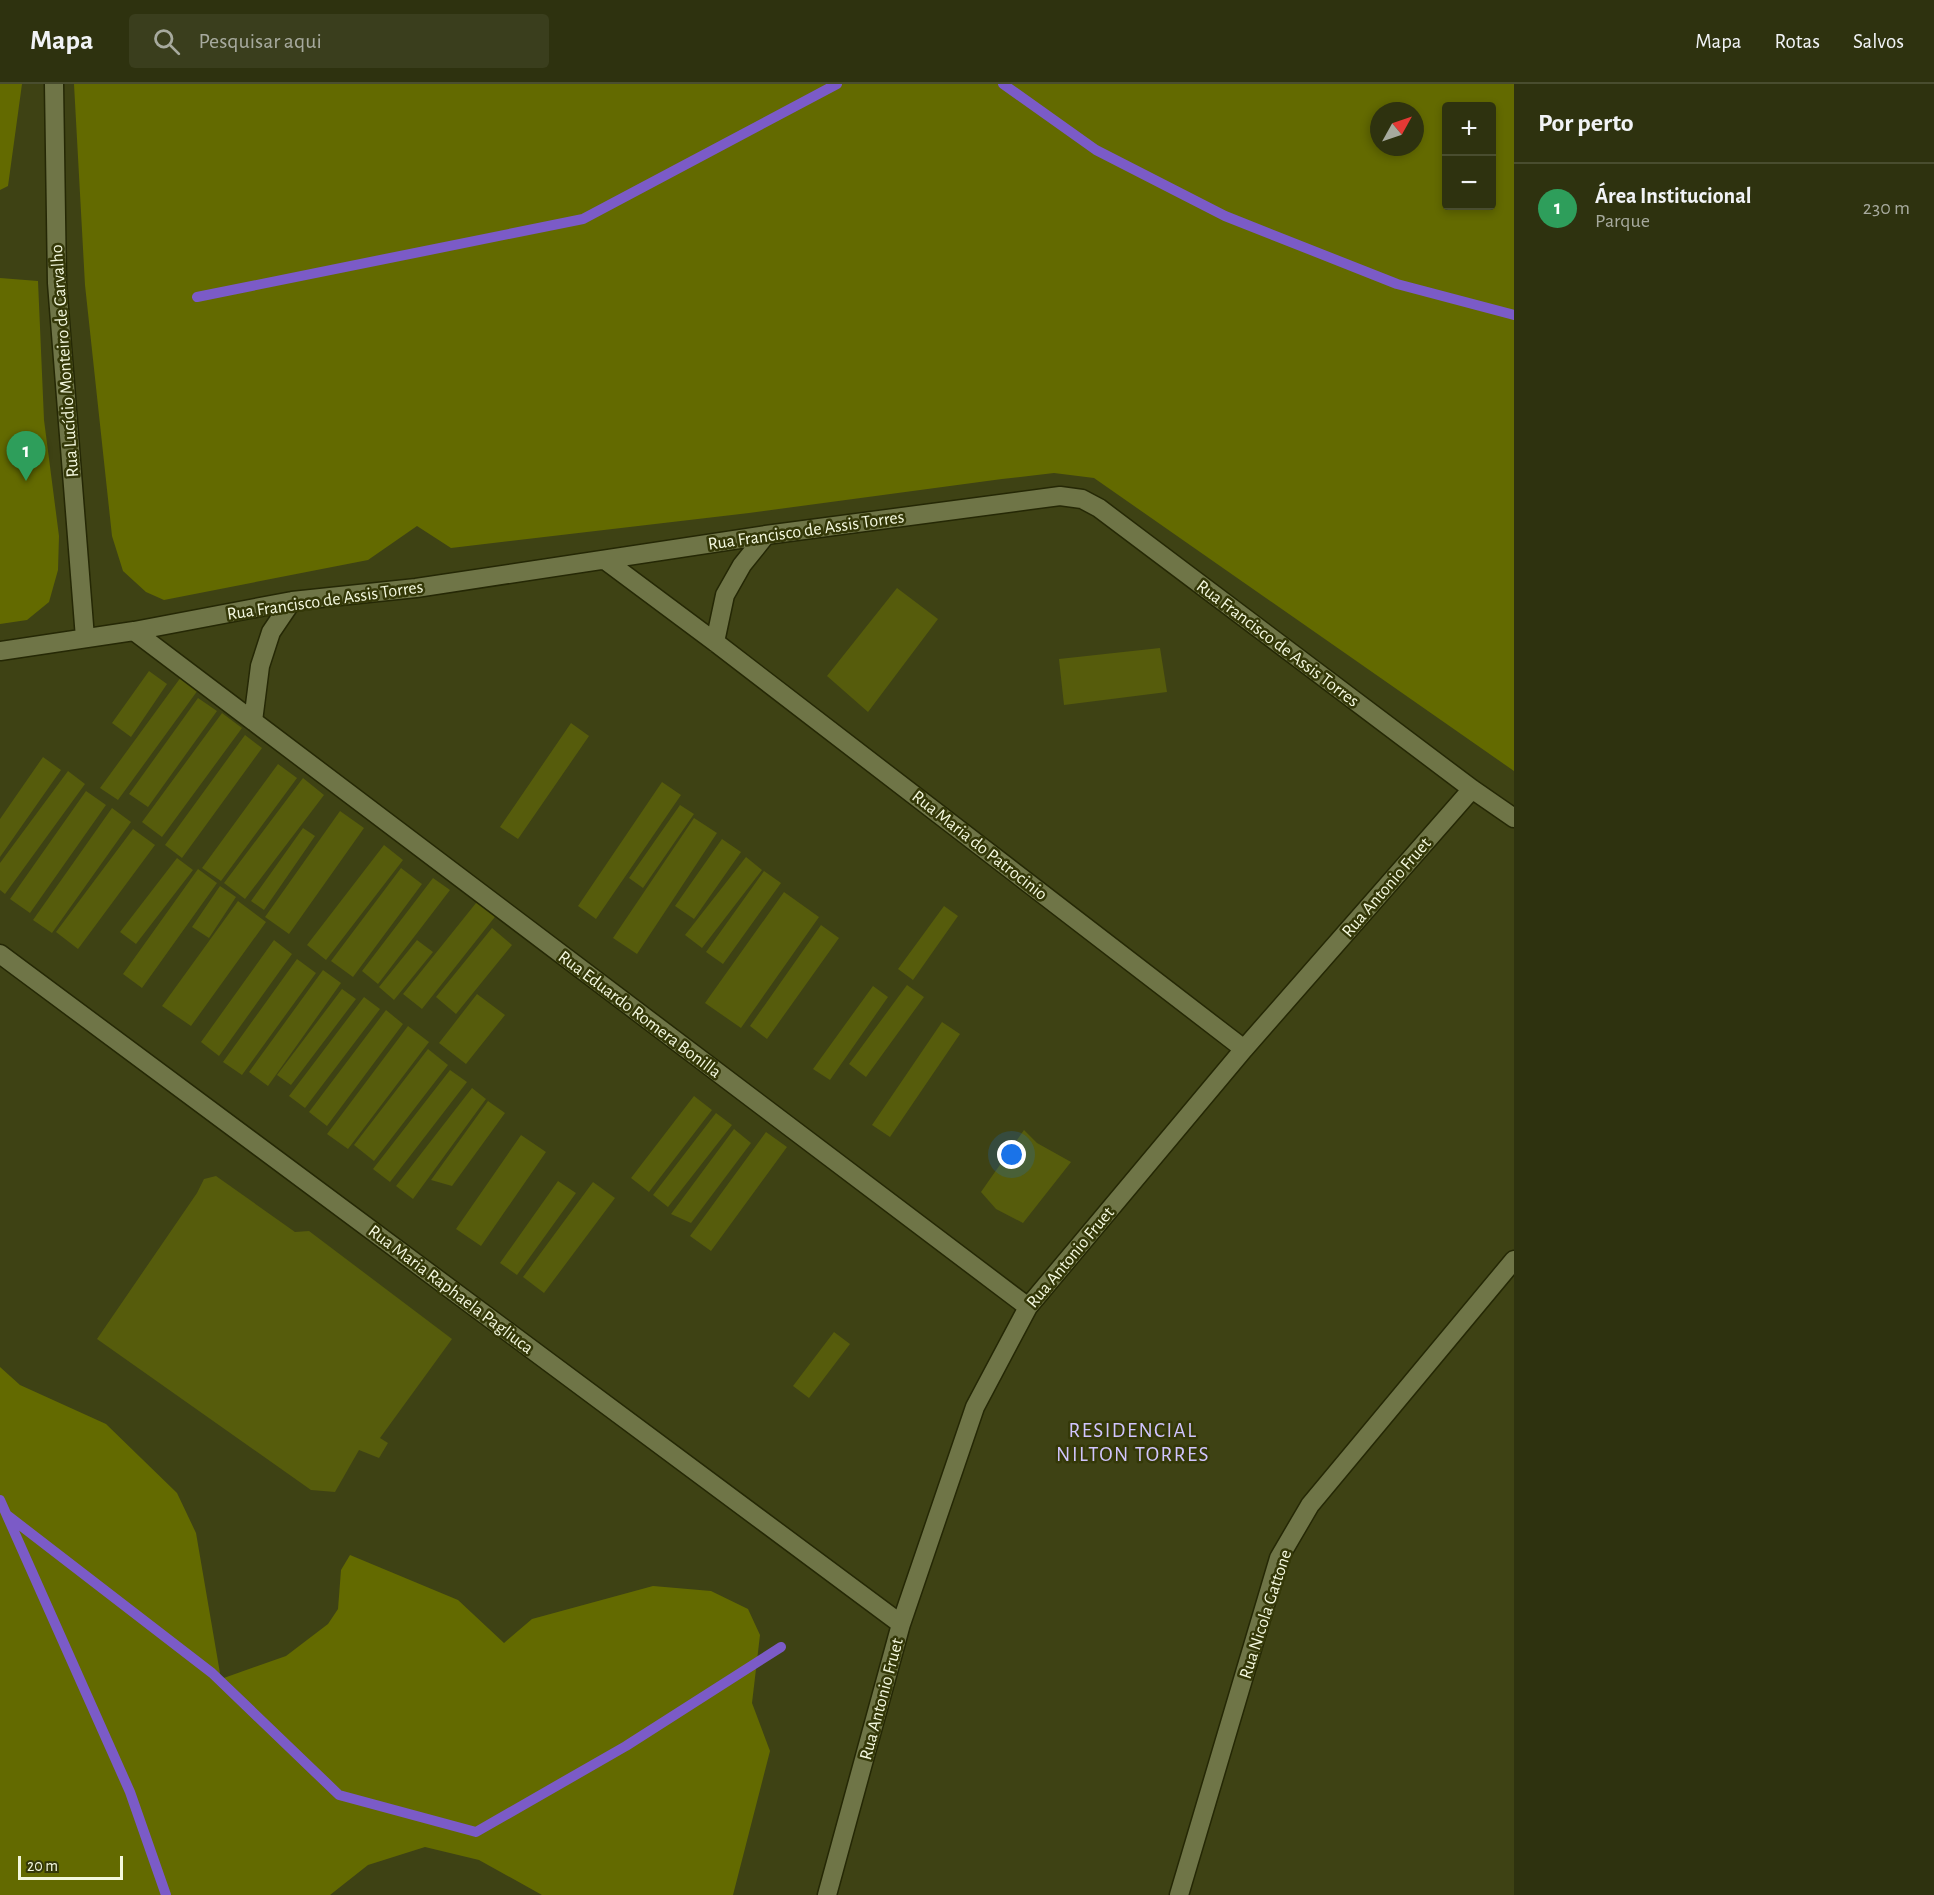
<!DOCTYPE html>
<html lang="pt">
<meta charset="utf-8">
<style>
:root{--surface:#2e320f;--page:#3a3e1d;--text:#f1f3f6;--muted:#a7aa9e;--line:#494d2f;--accent:#e797bd}
body{margin:0;font-family:"Alegreya Sans",sans-serif;background:var(--page);color:var(--text)}
.controls{position:absolute;right:18px;top:18px;display:grid;overflow:hidden;border-radius:6px;box-shadow:0 3px 9px #0003}
.controls button{width:54px;height:54px;display:grid;place-items:center;padding:0;border:0;border-bottom:2px solid var(--line);background:var(--surface);color:var(--text);font:30px sans-serif}
.compass{position:absolute;left:1370px;top:18px;width:54px;height:54px;border-radius:50%;background:var(--surface);box-shadow:0 3px 9px #0003;rotate:50deg}
.scale{position:absolute;left:18px;bottom:15px;width:105px;box-sizing:border-box;padding-left:6px;border:3px solid #f4f8df;border-top:0;font-size:16px;line-height:21px;white-space:nowrap;color:#f4f8df;-webkit-text-stroke:4px #343808;paint-order:stroke}
.you{position:absolute;left:1012px;top:1071px;width:21px;height:21px;margin:-15px;border:4px solid #fff;border-radius:50%;background:#1a73e8;box-shadow:0 0 0 9px #1a73e833}
.badge{display:grid;place-items:center;width:39px;height:39px;border-radius:50%;background:var(--accent);color:#fff;font-size:20px;font-weight:700}
.pin{position:absolute;translate:-50% -50px;filter:drop-shadow(0 2px 3px #0008)}
.pin::after{content:'';position:absolute;top:32px;width:21px;height:18px;background:inherit;clip-path:polygon(0 0,100% 0,50% 100%)}
.list{margin:0;padding:0;list-style:none}
h2{display:flex;justify-content:space-between;align-items:center;height:78px;margin:0;padding:0 24px;font-size:26px}
h2 small{font-size:20px;font-weight:400;color:var(--muted)}
.list li{display:grid;grid-template-columns:39px 1fr auto;gap:18px;align-items:center;box-sizing:border-box;height:90px;padding:0 24px;border-top:2px solid var(--line)}
.list b{display:block;font-size:22px;white-space:nowrap}
.list p{margin:0;font-size:20px;white-space:nowrap;color:var(--muted)}
.list em{font-size:20px;font-style:normal;color:var(--muted)}
.icon{flex:none;width:33px;height:33px;fill:none;stroke:currentColor;stroke-width:2;stroke-linecap:round;stroke-linejoin:round}
.map{position:relative;flex:none;width:1514px;height:1811px;overflow:hidden}
header{display:flex;align-items:center;gap:36px;box-sizing:border-box;height:84px;padding:0 30px;background:var(--surface);border-bottom:2px solid var(--line)}
header strong{font-size:28px}
nav{display:flex;gap:33px;margin-inline-start:auto;font-size:21px}
.search{width:420px;height:54px;background:var(--page);display:flex;align-items:center;gap:15px;box-sizing:border-box;padding:0 21px;border-radius:6px;color:var(--muted);font-size:22px}
main{display:flex}
aside{flex:1;background:var(--surface)}
.map>svg:first-child{display:block}
.green{fill:#636a00;fill-rule:evenodd}
.lines{fill:none;stroke-linecap:round;stroke-linejoin:round}
.stream{stroke:#7b5bc7;stroke-width:10}
.building{fill:#565c0c}
.street-casing{stroke:#252805;stroke-width:21}
.street{stroke:#6f7547;stroke-width:18}
.labels{text-anchor:middle;stroke-width:5;stroke-linejoin:round;paint-order:stroke}
.street-label{font-size:18px;fill:#f4f8df;stroke:#343808}
.quarter-label{font-size:21px;letter-spacing:1.5px;fill:#d1c5fe;stroke:#343808}
</style>
<header>
<strong>Mapa</strong>
<div class="search"><svg class="icon" aria-label="search" viewBox="0 0 24 24"><circle cx="10" cy="10" r="6"/><path d="M15 15l6 6"/></svg>Pesquisar aqui</div>
<nav><a>Mapa</a><a>Rotas</a><a>Salvos</a></nav>
</header>
<main>
<div class="map">
<svg width="1514" height="1811" viewBox="0 0 1514 1811">
<rect width="100%" height="100%" fill="#3e4214"/>
<path class="green" d="M 0,0 L 22,0 L 8,102 L 0,106 Z
M 74,0 L 1514,0 L 1514,687 L 1094,394 L 1054,389 L 1002,395 L 749,429 L 451,464 L 417,442 L 368,476 L 164,516 L 146,508 L 123,487 L 112,452 L 85,201 ZM 1446,22 L 1492,22 L 1492,122 L 1446,122 ZM 1379,27 L 1415,27 L 1415,63 L 1379,63 Z
M 0,194 L 38,197 L 44,336 L 59,452 L 58,486 L 49,518 L 27,536 L 0,540 Z
M 0,1283 L 20,1301 L 106,1340 L 177,1409 L 196,1449 L 221,1595 L 286,1572 L 328,1540 L 338,1525 L 341,1486 L 350,1471 L 458,1516 L 504,1559 L 532,1535 L 653,1502 L 711,1507 L 748,1525 L 760,1551 L 752,1619 L 770,1667 L 733,1811 L 542,1811 L 479,1776 L 425,1763 L 368,1781 L 330,1811 L 0,1811 Z"/>
<g class="lines">
<path class="stream" d="M 1003,0 L 1096,66 L 1225,132 L 1397,200 L 1514,231
M 197,213 L 583,135 L 837,0
M 0,1416 L 130,1708 L 166,1811
M 7,1431 L 212,1589 L 339,1711 L 476,1748 L 626,1662 L 781,1563"/>
</g>
<path class="building" d="M 897,504 L 938,535 L 868,628 L 827,592 Z
M 1160,564 L 1167,608 L 1064,621 L 1059,575 Z
M 149,587 L 167,600 L 131,653 L 112,639 Z
M 181,593 L 198,606 L 118,716 L 100,704 Z
M 198,614 L 217,627 L 148,723 L 129,710 Z
M 222,629 L 242,644 L 162,753 L 142,738 Z
M 571,639 L 589,652 L 518,755 L 500,743 Z
M 245,651 L 262,664 L 182,774 L 165,761 Z
M 43,673 L 61,686 L 0,773 L 0,735 Z
M 278,680 L 297,694 L 221,797 L 202,784 Z
M 68,687 L 85,700 L 5,810 L 0,806 L 0,779 Z
M 303,694 L 324,711 L 245,815 L 224,799 Z
M 662,698 L 681,711 L 596,835 L 578,822 Z
M 86,707 L 106,721 L 30,829 L 10,815 Z
M 680,721 L 694,730 L 643,804 L 629,794 Z
M 112,724 L 131,738 L 52,849 L 33,836 Z
M 340,727 L 364,744 L 289,850 L 265,833 Z
M 694,734 L 717,749 L 637,870 L 613,854 Z
M 303,744 L 315,752 L 264,826 L 251,817 Z
M 133,745 L 155,761 L 78,865 L 56,848 Z
M 722,755 L 741,768 L 694,835 L 675,822 Z
M 384,761 L 403,776 L 326,876 L 307,861 Z
M 746,773 L 762,786 L 702,864 L 685,851 Z
M 177,774 L 193,786 L 136,860 L 120,848 Z
M 401,784 L 422,800 L 353,893 L 331,877 Z
M 198,785 L 217,799 L 142,904 L 123,890 Z
M 764,787 L 781,799 L 723,880 L 706,868 Z
M 433,794 L 450,806 L 378,900 L 362,887 Z
M 220,802 L 236,813 L 209,854 L 192,843 Z
M 784,808 L 819,833 L 741,944 L 705,919 Z
M 480,814 L 498,829 L 422,925 L 403,910 Z
M 238,817 L 266,838 L 191,942 L 162,922 Z
M 944,822 L 958,832 L 913,896 L 898,885 Z
M 821,841 L 839,854 L 767,955 L 750,942 Z
M 492,844 L 512,861 L 456,930 L 436,913 Z
M 274,856 L 292,870 L 219,972 L 201,958 Z
M 417,856 L 433,868 L 394,916 L 379,903 Z
M 297,875 L 316,889 L 242,991 L 223,978 Z
M 323,886 L 341,899 L 268,1002 L 249,988 Z
M 907,901 L 924,913 L 866,993 L 849,980 Z
M 873,902 L 888,913 L 830,996 L 813,985 Z
M 342,905 L 356,915 L 291,1001 L 277,991 Z
M 477,910 L 505,931 L 466,980 L 439,959 Z
M 364,913 L 380,925 L 305,1024 L 289,1012 Z
M 386,926 L 403,940 L 327,1042 L 309,1028 Z
M 942,938 L 960,950 L 890,1053 L 872,1041 Z
M 408,942 L 429,958 L 348,1065 L 327,1050 Z
M 428,965 L 448,981 L 374,1077 L 354,1061 Z
M 450,986 L 467,998 L 390,1098 L 373,1085 Z
M 472,1004 L 486,1015 L 413,1115 L 396,1102 Z
M 694,1012 L 712,1026 L 649,1108 L 631,1094 Z
M 488,1017 L 505,1029 L 452,1102 L 431,1096 Z
M 716,1029 L 732,1041 L 668,1123 L 653,1111 Z
M 734,1045 L 751,1059 L 691,1139 L 671,1130 Z
M 1024,1046 L 1037,1059 L 1071,1078 L 1023,1139 L 996,1125 L 981,1108 Z
M 766,1048 L 787,1063 L 711,1167 L 690,1152 Z
M 521,1051 L 546,1068 L 481,1162 L 456,1145 Z
M 216,1092 L 295,1148 L 309,1147 L 452,1255 L 380,1354 L 388,1359 L 379,1374 L 359,1366 L 335,1408 L 311,1406 L 97,1255 L 197,1109 L 204,1095 Z
M 558,1097 L 576,1109 L 517,1191 L 500,1179 Z
M 593,1098 L 615,1114 L 544,1209 L 523,1193 Z
M 834,1248 L 850,1260 L 809,1314 L 793,1302 Z"/>
<g class="lines">
<defs>
<path id="street" d="M 54,0 L 57,199 L 85,554
M 605,476 L 715,558 L 1244,965
M 134,547 L 1028,1223
M 715,558 L 725,511 L 742,481 L 766,451
M 0,567 L 134,547 L 292,517 L 416,504 L 766,451 L 1060,412 L 1082,415 L 1099,424 L 1472,705 L 1514,734
M 253,637 L 260,582 L 271,548 L 292,517
M 0,870 L 901,1540
M 827,1811 L 901,1540 L 975,1323 L 1028,1223 L 1244,965 L 1472,705
M 1179,1811 L 1279,1474 L 1310,1421 L 1514,1176"/>
</defs>
<use href="#street" class="street-casing"/>
<use href="#street" class="street"/>
</g>
<g class="labels">
<g class="street-label">
<text transform="translate(64 277) rotate(-94)" y="6">Rua Lucídio Monteiro de Carvalho</text>
<text transform="translate(806 446) rotate(-8)" y="6">Rua Francisco de Assis Torres</text>
<text transform="translate(325 516) rotate(-8)" y="6">Rua Francisco de Assis Torres</text>
<text transform="translate(1278 559) rotate(37)" y="6">Rua Francisco de Assis Torres</text>
<text transform="translate(980 761) rotate(38)" y="6">Rua Maria do Patrocinio</text>
<text transform="translate(1386 803) rotate(-49)" y="6">Rua Antonio Fruet</text>
<text transform="translate(640 930) rotate(37)" y="6">Rua Eduardo Romera Bonilla</text>
<text transform="translate(1070 1173) rotate(-50)" y="6">Rua Antonio Fruet</text>
<text transform="translate(451 1205) rotate(37)" y="6">Rua Maria Raphaela Pagliuca</text>
<text transform="translate(1265 1530) rotate(-72)" y="6">Rua Nicola Gattone</text>
<text transform="translate(881 1615) rotate(-75)" y="6">Rua Antonio Fruet</text>
</g>
<g class="quarter-label">
<text x="1133" y="1353">RESIDENCIAL<tspan x="1133" dy="24">NILTON TORRES</tspan></text>
</g>
</g>
</svg>
<div class="controls">
<button>+</button>
<button>−</button>
</div>
<svg class="compass" viewBox="-18 -18 36 36"><path d="M0-13l5 13h-10z" fill="#e53935"/><path d="M0 13l5-13h-10z" fill="#a7aa9e"/></svg>
<div class="scale">20 m</div>
<div class="you"></div>
<div class="pin badge" style="left:26px;top:397px;background:#2e9e5b">1</div>
</div>
<aside>
<h2>Por perto<small></small></h2>
<ul class="list">
<li><span class="badge" style="background:#2e9e5b">1</span><div><b>Área Institucional</b><p>Parque</p></div><em>230 m</em></li>
</ul>
</aside>
</main>
